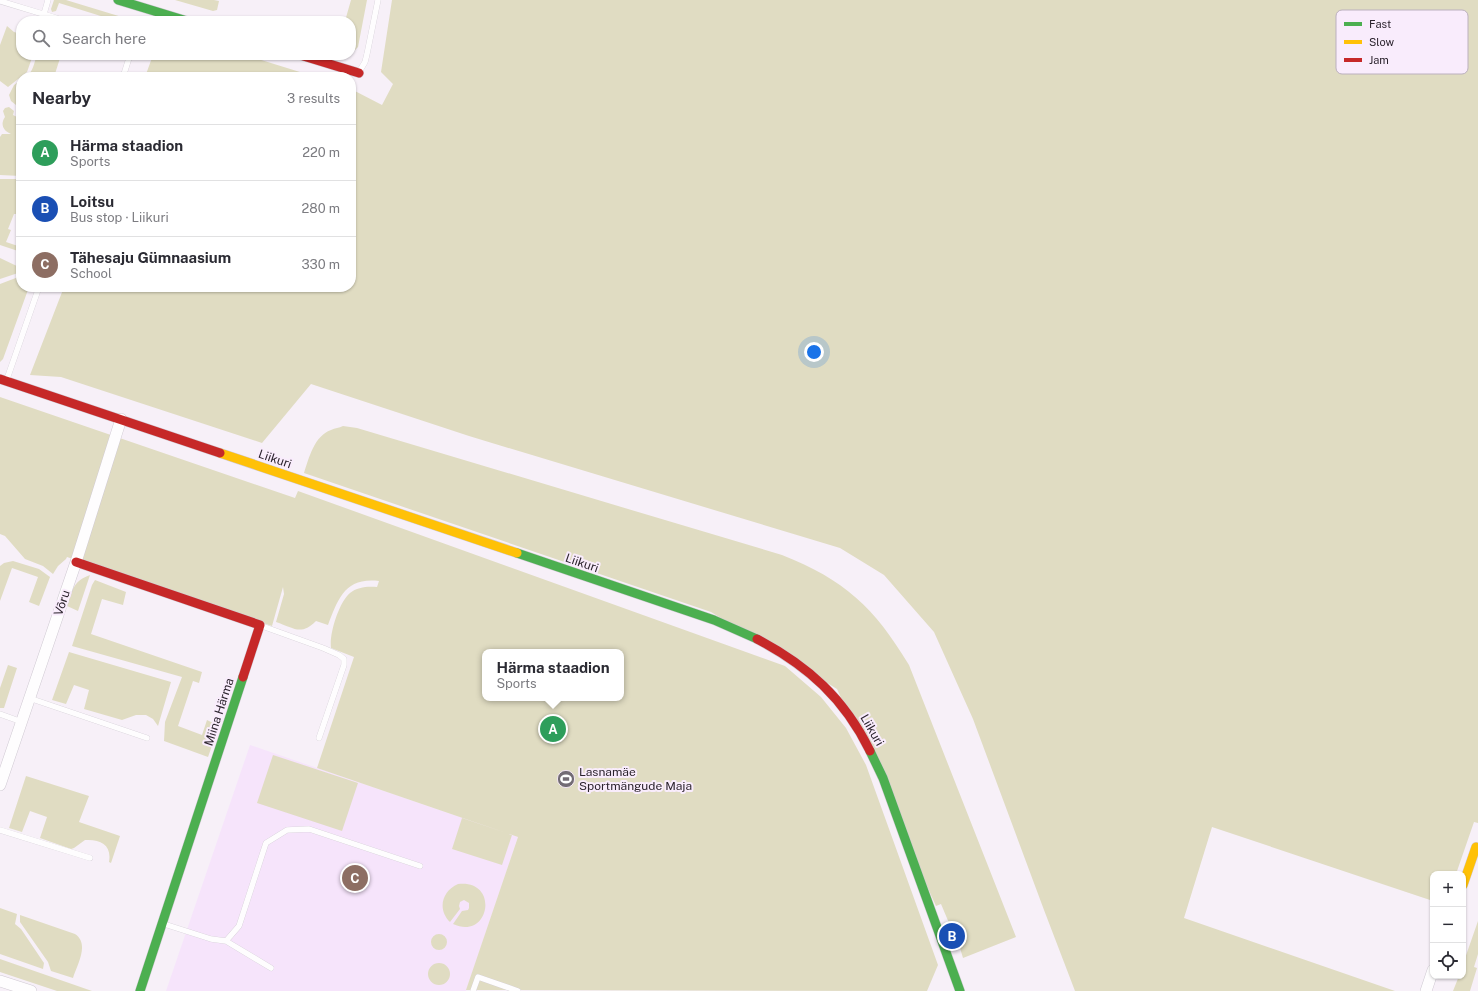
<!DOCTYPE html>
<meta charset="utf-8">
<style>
:root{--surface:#fff;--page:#f2f2f3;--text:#2b2b33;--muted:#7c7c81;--line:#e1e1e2;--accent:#d93025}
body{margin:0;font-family:"Public Sans",sans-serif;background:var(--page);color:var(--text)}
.controls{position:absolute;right:12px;bottom:12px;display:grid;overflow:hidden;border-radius:8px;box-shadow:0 1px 3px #0004}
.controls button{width:36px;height:36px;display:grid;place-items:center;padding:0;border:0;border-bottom:1px solid var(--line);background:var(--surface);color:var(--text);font:20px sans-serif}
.you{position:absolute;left:814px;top:352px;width:14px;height:14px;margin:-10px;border:3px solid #fff;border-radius:50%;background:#1a73e8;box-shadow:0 0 0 6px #1a73e833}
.badge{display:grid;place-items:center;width:26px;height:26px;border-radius:50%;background:var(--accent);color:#fff;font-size:13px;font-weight:700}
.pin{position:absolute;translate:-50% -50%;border:2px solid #fff;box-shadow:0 1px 4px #0006}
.popup{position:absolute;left:482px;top:649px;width:142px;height:52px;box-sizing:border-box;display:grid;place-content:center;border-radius:8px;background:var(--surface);filter:drop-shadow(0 1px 3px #0005);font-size:13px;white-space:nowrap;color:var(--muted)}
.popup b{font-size:15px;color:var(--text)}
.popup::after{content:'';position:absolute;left:50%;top:100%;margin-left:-8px;border:8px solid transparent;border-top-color:var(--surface)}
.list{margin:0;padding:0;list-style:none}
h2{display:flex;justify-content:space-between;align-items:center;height:52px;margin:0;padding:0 16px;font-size:17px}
h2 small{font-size:13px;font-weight:400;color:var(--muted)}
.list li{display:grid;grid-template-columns:26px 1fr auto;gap:12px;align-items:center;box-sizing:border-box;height:56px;padding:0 16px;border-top:1px solid var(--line)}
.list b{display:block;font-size:15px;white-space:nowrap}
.list p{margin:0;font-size:13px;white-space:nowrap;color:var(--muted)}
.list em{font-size:13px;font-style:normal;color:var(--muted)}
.icon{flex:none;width:22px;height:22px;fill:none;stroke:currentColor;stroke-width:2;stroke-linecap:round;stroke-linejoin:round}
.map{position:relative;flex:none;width:1478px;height:991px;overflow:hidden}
.search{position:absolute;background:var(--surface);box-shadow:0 1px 3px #0004;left:16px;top:16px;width:340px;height:44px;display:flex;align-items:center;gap:10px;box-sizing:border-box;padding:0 14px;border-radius:16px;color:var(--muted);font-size:15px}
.panel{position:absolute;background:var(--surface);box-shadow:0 1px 3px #0004;left:16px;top:72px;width:340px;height:220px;border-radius:16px}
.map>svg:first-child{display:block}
.built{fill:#f6e4fb}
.green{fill:#e0dcc2;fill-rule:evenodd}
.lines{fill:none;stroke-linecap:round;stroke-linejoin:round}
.lane-casing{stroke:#d0cad3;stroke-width:6}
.street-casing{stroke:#d0cad3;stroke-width:12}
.fast-casing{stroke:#d0cad3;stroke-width:10}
.slow-casing{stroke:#d0cad3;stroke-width:10}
.jam-casing{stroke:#d0cad3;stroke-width:10}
.lane{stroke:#fefdfe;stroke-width:5.5}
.street{stroke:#fefdfe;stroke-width:11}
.fast{stroke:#4caf50;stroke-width:9}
.slow{stroke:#ffc107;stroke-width:9}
.jam{stroke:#c62828;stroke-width:9}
.labels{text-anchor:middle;stroke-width:4;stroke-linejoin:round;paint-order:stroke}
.street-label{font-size:12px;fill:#2b232d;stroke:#f9ecfc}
.poi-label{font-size:12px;fill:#2b232d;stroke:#f9ecfc;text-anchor:start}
.key{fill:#f9ecfc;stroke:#bbb0be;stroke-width:1}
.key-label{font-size:11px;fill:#2b232d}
</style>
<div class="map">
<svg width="1478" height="991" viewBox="0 0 1478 991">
<rect width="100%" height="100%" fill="#f7f0f8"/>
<path class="built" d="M 250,745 L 518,837 L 466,991 L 166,991 Z"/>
<path class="green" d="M 54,0 L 66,0 L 135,21 L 118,21 L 109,18 L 108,21 L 103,21 L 104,17 L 59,3 L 56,11 L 52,12 L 51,9 Z
M 175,0 L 214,0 L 219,1 L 217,10 L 213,11 Z
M 351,0 L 367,0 L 358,47 L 355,50 L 352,51 L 351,21 L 345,21 Z
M 392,0 L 1478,0 L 1478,823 L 1474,822 L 1456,874 L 1433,874 L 1433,901 L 1212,827 L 1184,918 L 1395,991 L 1075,991 L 1044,910 L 973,719 L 934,632 L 884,575 L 840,548 L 469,436 L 311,384 L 262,443 L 61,377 L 30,375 L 64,287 L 351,287 L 351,89 L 382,105 L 393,84 L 381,72 Z
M 7,26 L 14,32 L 21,34 L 21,55 L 33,55 L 27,72 L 8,87 L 0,81 L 0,45 Z
M 37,55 L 61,55 L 54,77 L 26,77 C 33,72 34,63 37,55 Z
M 153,55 L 245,55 L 316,77 L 145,77 Z
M 21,80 L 21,102 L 16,105 L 11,101 L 9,95 L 14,85 Z
M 9,107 L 14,111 L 13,115 L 17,117 L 19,109 L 21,107 L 21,176 L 0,175 L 0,137 L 2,134 L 11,134 C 3,131 0,124 5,117 L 3,111 L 5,108 Z
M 0,179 L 21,179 L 21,200 L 16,214 L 14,214 L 8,229 L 11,230 L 6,242 L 21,247 L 21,252 L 0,245 Z
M 0,258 L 21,268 L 21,272 L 0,279 Z
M 21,276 L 21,287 L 29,287 L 3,359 L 0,362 L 0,284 Z
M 0,397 L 295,498 L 298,491 L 785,666 L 821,697 L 846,728 L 866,765 L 938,965 L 927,991 L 466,990 L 518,837 L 317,768 L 354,657 L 331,648 C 329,634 339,602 350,593 C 357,587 368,586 377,587 L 379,581 C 345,577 338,599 328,625 L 316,621 C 301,636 294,628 276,622 L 284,594 L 283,587 L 272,626 L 67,557 L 66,559 L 58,566 L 53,574 L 43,566 L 25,559 L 5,536 L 0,534 ZM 485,652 L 621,652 L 621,698 L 485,698 Z
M 343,426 L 357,428 L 782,555 C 845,580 874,607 909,665 L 1016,937 L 963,958 L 960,948 L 965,942 L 960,928 L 949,923 L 941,904 L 936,906 L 837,689 L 711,612 L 304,473 C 309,458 314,436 331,430 C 335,428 339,428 343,426 Z
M 13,561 L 39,569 L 50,577 L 39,606 L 29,602 L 38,577 L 12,568 L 0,601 L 0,566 L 4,563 Z
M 90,575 L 78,611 L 67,606 C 72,591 73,581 90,575 Z
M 95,580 L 126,592 L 123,605 L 102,599 L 91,634 L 202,672 L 199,683 L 193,681 L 178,726 L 202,735 L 207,720 L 219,726 L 208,757 L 164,741 L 165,722 L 182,677 L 72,646 L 92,585 Z
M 69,652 L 171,682 L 158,726 L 153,719 L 146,715 L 136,715 L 122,720 L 84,709 L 89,690 L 74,685 L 66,704 L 52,700 Z
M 8,665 L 17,668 L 4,708 L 0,708 L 0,688 Z
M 273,755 L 358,783 L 342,831 L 257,803 Z
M 26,776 L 89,796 L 79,822 L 120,836 L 111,863 L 109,862 C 112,845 101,839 85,840 L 74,848 L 71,849 L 40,838 L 47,817 L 30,811 L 22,832 L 9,828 Z
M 462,818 L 512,835 L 502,865 L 452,849 Z
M 458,884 C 500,879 490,941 453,924 L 462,911 L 468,910 L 469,908 L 469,903 L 464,900 L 460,902 L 459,906 L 460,909 L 450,922 C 437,909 442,891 458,884 Z
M 0,908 L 17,914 L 15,924 L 21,929 L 44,963 L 43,969 L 0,954 Z
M 20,915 L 75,934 C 90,944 77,965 73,978 L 51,971 L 48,962 L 20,922 Z
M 1478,921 L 1478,954 L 1474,967 L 1477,968 L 1470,991 L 1453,991 L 1459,976 L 1463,976 L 1463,964 Z
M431 942a8 8 0 1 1 16 0a8 8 0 1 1-16 0Z
M 0,959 L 92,991 L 57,991 L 0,972 Z
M428 974a11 11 0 1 1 22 0a11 11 0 1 1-22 0Z"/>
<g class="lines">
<defs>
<path id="lane" d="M 0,1 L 66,21
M 44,14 L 48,0
M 359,72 L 365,62 L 367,54 L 378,0
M 123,77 L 130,55
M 7,379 L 39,287
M 262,626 L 323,648 L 339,655 L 344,659 L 344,665 L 319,738
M 29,698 L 147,738
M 0,714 L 22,722
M 0,830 L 90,858
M 164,924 L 211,939 L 226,941 L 239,926 L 266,843 L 287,830 L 309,829 L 420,866
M 226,941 L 271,968
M 473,991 L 478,977 L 518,991"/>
<path id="street" d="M 0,785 L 76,562 L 121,419
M 0,981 L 31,991
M 1426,991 L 1433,970"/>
<path id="fast" d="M 118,0 L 187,21
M 517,553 L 714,620 L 757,639
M 870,751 L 883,778 L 960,991
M 140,991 L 243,677"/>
<path id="slow" d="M 220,453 L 517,553
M 1463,885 L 1476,847"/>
<path id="jam" d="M 300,55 L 359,73
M 0,379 L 220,453
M 76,562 L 260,625 L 243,677
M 757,639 C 808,666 844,698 870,751"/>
</defs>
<use href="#lane" class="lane-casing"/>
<use href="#street" class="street-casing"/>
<use href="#fast" class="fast-casing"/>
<use href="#slow" class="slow-casing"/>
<use href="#jam" class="jam-casing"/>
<use href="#lane" class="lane"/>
<use href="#street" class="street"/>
<use href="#fast" class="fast"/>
<use href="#slow" class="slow"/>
<use href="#jam" class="jam"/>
</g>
<defs>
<symbol id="stadium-disc" viewBox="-11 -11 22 22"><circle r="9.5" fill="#726b74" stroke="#f9ecfc"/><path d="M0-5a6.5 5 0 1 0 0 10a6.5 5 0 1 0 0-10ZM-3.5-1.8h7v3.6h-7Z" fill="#fff"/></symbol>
</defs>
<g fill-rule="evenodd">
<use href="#stadium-disc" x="556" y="769" width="20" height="20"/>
</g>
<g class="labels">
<g class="street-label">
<text transform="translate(275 459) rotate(19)" y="4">Liikuri</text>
<text transform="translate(582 563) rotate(19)" y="4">Liikuri</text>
<text transform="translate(62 603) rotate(-71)" y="4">Võru</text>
<text transform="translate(219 712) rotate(-72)" y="4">Miina Härma</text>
<text transform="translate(872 730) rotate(60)" y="4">Liikuri</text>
</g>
<g class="poi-label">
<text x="579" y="776">Lasnamäe<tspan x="579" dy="14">Sportmängude Maja</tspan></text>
</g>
</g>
<rect x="1336" y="10" width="132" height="64" rx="6" class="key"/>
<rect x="1344" y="22" width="18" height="4" fill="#4caf50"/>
<rect x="1344" y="40" width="18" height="4" fill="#ffc107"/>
<rect x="1344" y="58" width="18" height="4" fill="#c62828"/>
<g class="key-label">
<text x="1369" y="28">Fast</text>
<text x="1369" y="46">Slow</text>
<text x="1369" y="64">Jam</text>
</g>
</svg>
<div class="controls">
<button>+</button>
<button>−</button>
<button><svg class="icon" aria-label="locate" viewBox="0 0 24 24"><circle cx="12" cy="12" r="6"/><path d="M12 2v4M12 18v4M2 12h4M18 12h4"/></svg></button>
</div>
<div class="you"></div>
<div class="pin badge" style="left:553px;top:729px;background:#2e9e5b">A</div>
<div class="popup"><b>Härma staadion</b>Sports</div>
<div class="pin badge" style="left:952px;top:936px;background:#1a4fb4">B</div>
<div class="pin badge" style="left:355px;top:878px;background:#8d6e63">C</div>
<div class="search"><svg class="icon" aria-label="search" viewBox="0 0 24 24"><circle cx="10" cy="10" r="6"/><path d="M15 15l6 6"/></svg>Search here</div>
<section class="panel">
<h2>Nearby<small>3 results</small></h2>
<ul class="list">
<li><span class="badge" style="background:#2e9e5b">A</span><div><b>Härma staadion</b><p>Sports</p></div><em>220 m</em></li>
<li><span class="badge" style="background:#1a4fb4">B</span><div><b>Loitsu</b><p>Bus stop · Liikuri</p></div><em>280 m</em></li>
<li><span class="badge" style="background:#8d6e63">C</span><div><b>Tähesaju Gümnaasium</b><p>School</p></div><em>330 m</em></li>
</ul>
</section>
</div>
